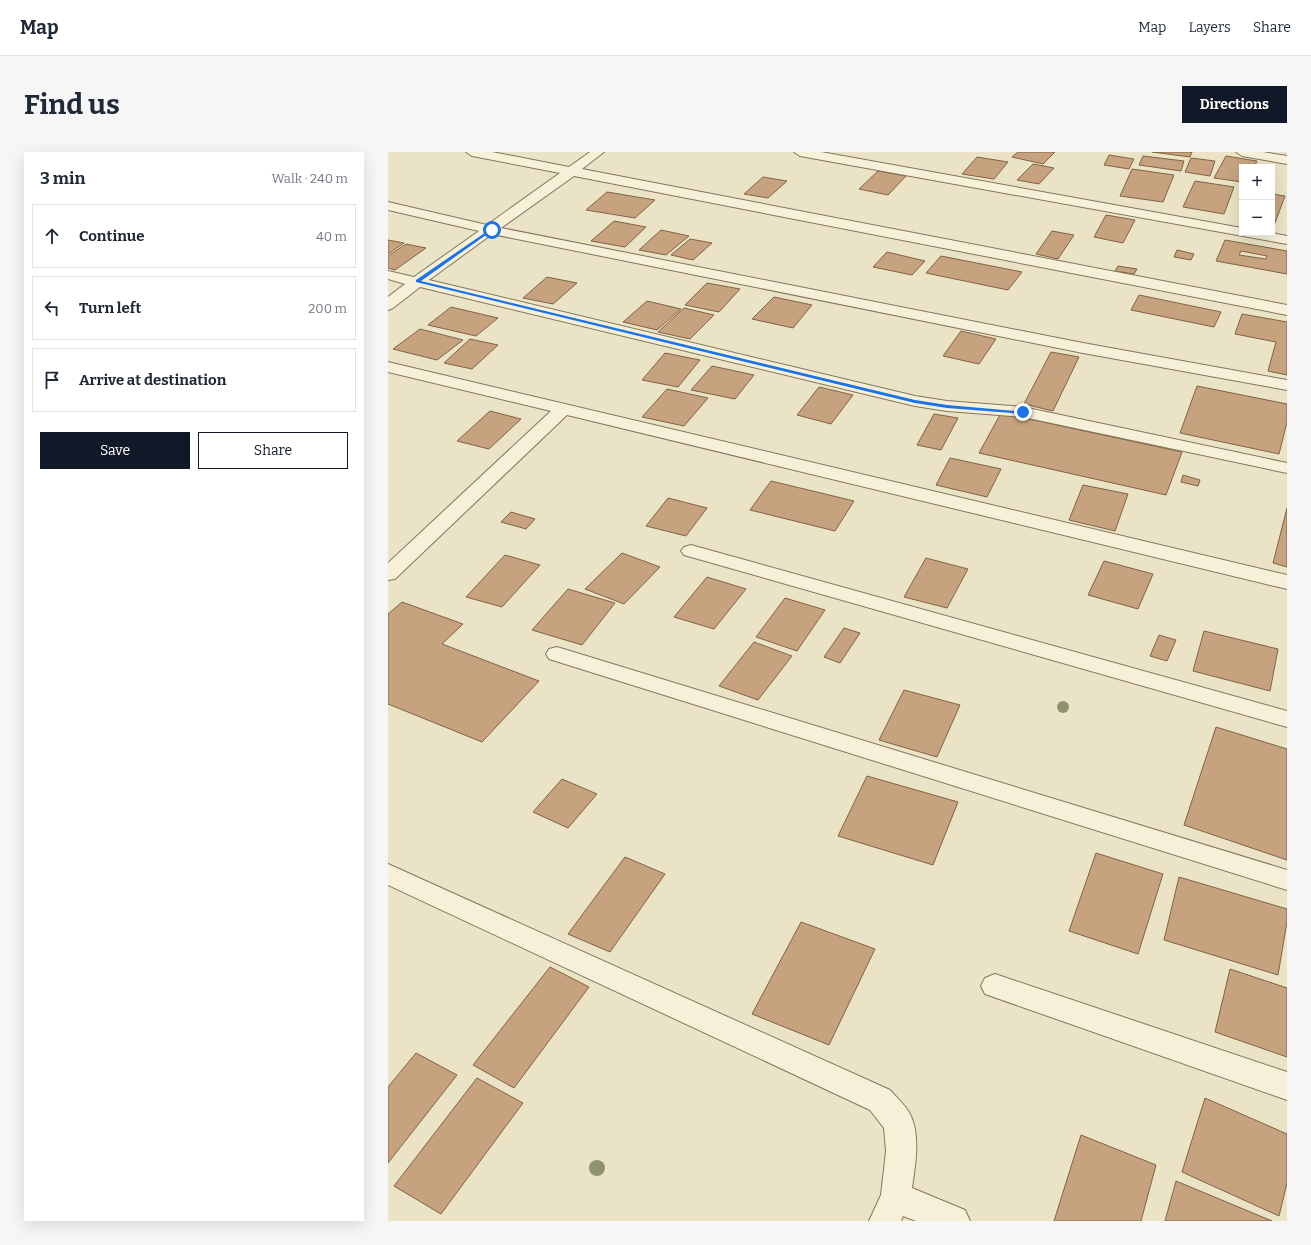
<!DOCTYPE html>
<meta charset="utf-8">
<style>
:root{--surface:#fff;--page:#f6f6f7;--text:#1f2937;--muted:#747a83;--line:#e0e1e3;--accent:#111827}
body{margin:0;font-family:Bitter,serif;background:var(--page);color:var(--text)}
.controls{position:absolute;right:12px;top:12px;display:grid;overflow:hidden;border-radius:0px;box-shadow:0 4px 16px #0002}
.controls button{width:36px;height:36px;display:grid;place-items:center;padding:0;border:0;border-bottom:1px solid var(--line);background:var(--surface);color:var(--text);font:20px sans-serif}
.stop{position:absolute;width:12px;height:12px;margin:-9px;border:3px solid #1a73e8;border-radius:50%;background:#fff}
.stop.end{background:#1a73e8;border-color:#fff;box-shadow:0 1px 4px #0008}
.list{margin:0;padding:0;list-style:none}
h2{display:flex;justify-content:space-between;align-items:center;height:52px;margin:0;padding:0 16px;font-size:17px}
h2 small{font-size:13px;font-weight:400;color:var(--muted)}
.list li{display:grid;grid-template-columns:26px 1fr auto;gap:12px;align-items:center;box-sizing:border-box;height:64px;margin:0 8px 8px;padding:0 8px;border:1px solid var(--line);border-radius:0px}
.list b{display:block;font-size:15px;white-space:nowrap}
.list em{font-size:13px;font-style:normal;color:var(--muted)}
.actions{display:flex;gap:8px;padding:12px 16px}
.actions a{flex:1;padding:9px 0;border:1px solid var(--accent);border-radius:0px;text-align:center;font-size:14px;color:var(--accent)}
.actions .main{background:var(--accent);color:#fff}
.icon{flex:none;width:22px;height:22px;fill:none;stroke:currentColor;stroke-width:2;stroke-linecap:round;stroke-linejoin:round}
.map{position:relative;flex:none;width:899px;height:1069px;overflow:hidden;border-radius:0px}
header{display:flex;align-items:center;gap:24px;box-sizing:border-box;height:56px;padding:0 20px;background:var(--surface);border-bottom:1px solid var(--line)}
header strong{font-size:19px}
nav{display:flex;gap:22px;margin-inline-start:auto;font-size:14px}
.intro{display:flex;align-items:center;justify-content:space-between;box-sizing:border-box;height:96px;padding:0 24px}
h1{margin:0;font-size:28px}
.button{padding:10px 18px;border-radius:0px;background:var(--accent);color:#fff;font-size:14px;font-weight:700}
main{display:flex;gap:24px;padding:0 24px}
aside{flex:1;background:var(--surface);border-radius:0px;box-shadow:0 4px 16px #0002}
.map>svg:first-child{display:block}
.building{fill:#c6a37e;stroke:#816245;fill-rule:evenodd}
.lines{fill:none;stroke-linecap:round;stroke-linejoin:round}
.street-casing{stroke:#84755d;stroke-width:2}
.street{fill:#f6f0d8;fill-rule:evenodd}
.tree{fill:#8e926f}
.route{fill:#1a73e8}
</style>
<header>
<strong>Map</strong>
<nav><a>Map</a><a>Layers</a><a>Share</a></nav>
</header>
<div class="intro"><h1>Find us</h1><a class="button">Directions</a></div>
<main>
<aside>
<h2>3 min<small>Walk · 240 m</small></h2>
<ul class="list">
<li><svg class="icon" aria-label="ahead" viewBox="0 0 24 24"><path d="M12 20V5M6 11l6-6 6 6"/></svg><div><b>Continue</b></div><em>40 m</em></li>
<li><svg class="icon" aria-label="left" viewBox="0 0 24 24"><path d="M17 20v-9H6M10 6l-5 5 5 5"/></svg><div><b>Turn left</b></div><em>200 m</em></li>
<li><svg class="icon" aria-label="arrive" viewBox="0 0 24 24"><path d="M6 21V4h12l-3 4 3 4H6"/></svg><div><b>Arrive at destination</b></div></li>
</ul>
<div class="actions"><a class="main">Save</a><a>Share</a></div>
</aside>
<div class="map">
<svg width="899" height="1069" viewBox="0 0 899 1069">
<rect width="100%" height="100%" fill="#ebe3c5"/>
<path class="building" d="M 630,0 L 667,0 L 655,12 L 624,5 Z
M 764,0 L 804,0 L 802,5 Z
M 721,3 L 746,7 L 741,17 L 716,13 Z
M 755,4 L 796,9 L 793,19 L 751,13 Z
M 838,4 L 869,9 L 866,15 L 854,15 L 854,30 L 826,26 Z
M 589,5 L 620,10 L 606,27 L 574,22 Z
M 803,6 L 827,9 L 822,24 L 797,20 Z
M 645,12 L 666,16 L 651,32 L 629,28 Z
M 744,17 L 786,23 L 775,50 L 732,44 Z
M 490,19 L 518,24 L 500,43 L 471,37 Z
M 375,25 L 399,29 L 380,46 L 356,42 Z
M 807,29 L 846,35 L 836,62 L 795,55 Z
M 219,40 L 267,48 L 247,66 L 198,58 Z
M 884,42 L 897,44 L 887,71 L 884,71 Z
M 718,63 L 747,68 L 735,91 L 706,85 Z
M 226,69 L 258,75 L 237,95 L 203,89 Z
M 273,78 L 301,84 L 278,103 L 251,98 Z
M 664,79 L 686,83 L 670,107 L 648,102 Z
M 302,87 L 324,91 L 305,108 L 283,103 Z
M 0,88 L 16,91 L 0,102 Z
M 837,88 L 899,99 L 899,122 L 828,109 ZM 853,99 L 879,104 L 878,107 L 851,103 Z
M 18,92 L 38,96 L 7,118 L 0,116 L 0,104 Z
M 789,98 L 806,102 L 803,108 L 786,105 Z
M 499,100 L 537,109 L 524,123 L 485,115 Z
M 553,104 L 634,120 L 620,138 L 538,121 Z
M 730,114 L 749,117 L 746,122 L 727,119 Z
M 159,125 L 189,131 L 165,152 L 135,146 Z
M 319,131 L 352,137 L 331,160 L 297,153 Z
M 751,143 L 833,160 L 826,175 L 743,158 Z
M 386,145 L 424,153 L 405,176 L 364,167 Z
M 259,149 L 293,157 L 269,178 L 235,170 Z
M 63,155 L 110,166 L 88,184 L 40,173 Z
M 296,156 L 326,163 L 302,187 L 270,180 Z
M 854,162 L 899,170 L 899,223 L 880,219 L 888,190 L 847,182 Z
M 32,177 L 75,188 L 49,208 L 5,197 Z
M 573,179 L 608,187 L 591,212 L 555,204 Z
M 82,187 L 110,193 L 84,217 L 56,211 Z
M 663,200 L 691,205 L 665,259 L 636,252 Z
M 277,201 L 312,208 L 290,235 L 254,228 Z
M 324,214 L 366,223 L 347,247 L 303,238 Z
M 809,234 L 899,252 L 899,270 L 891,302 L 792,281 Z
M 431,235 L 465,243 L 443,272 L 409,263 Z
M 279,237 L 320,246 L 296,274 L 254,265 Z
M 102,259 L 133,267 L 101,297 L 69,289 Z
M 613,261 L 794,300 L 778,343 L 591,301 Z
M 546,262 L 570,266 L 553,298 L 529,293 Z
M 562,306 L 613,317 L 599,345 L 548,333 Z
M 795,323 L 812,328 L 810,334 L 793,330 Z
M 383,329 L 466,349 L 447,379 L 362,358 Z
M 695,333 L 740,342 L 727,379 L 681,368 Z
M 280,346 L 319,356 L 298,384 L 258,374 Z
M 899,356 L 899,415 L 885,411 Z
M 123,360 L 147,367 L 138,377 L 113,370 Z
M 234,401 L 272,415 L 236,452 L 197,437 Z
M 117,403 L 152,413 L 114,455 L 78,445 Z
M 538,406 L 580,417 L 559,456 L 516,445 Z
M 716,409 L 765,422 L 750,457 L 700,443 Z
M 319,425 L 358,437 L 326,477 L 286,465 Z
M 180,437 L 227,451 L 194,493 L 144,478 Z
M 397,446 L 437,458 L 409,499 L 368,485 Z
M 14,450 L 75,472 L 54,492 L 151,529 L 94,590 L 0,552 L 0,462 Z
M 456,476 L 472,481 L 452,511 L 436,505 Z
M 816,479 L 890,497 L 882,539 L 805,519 Z
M 771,483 L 788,488 L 779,509 L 762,504 Z
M 366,490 L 404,504 L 370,548 L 331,534 Z
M 516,538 L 572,553 L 549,605 L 491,588 Z
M 828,575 L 899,597 L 899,708 L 796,673 Z
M 479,624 L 570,650 L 545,713 L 450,684 Z
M 174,627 L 209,642 L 180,676 L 145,660 Z
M 708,701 L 775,722 L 750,802 L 681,779 Z
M 237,705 L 277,722 L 222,800 L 180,782 Z
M 791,725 L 899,757 L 899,770 L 890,823 L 776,788 Z
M 413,770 L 487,797 L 441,893 L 364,862 Z
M 162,815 L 201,835 L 126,936 L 85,913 Z
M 842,817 L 899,836 L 899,905 L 827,880 Z
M 28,901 L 69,923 L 0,1011 L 0,935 Z
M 89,926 L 135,951 L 53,1062 L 6,1034 Z
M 817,946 L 899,982 L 899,1031 L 891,1064 L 794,1020 Z
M 693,983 L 768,1013 L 753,1069 L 666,1069 Z
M 788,1029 L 884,1069 L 777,1069 Z"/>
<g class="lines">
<defs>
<path id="street" d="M 78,0 L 104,0 L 181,15 L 202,0 L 216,0 L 194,17 L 899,153 L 899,163 L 186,24 L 113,76 L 695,191 L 899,228 L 899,238 L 695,201 L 104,82 L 41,128 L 527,244 L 559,249 L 635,255 L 899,311 L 899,321 L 635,265 L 559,259 L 527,254 L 32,135 L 5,156 L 0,158 L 0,145 L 17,132 L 0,127 L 0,119 L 26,125 L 91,79 L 0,58 L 0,50 L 99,73 L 172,21 L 84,4 Z
M 406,0 L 433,0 L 854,76 L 854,81 L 884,81 L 899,84 L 899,92 L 412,4 Z
M 848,0 L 875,0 L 899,4 L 899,12 L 854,4 Z
M 0,210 L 899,423 L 899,437 L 179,263 L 7,427 L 0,428 L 0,411 L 163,259 L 0,220 Z
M 303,393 L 899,559 L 899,575 L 296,403 L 293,399 L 296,395 Z
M 169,495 L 899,718 L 899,738 L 161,507 L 158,502 L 161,497 Z
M 0,712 L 502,938 C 509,946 518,954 522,962 C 533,984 527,1014 524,1036 L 577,1058 L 582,1069 L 528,1069 L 515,1064 L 513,1069 L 481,1069 L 493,1043 L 498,999 L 496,976 L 482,958 L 0,733 Z
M 607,822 L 899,920 L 899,948 L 597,842 L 593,834 L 597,826 Z"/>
</defs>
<use href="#street" class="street-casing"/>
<use href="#street" class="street"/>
</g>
<g class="tree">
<circle cx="675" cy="555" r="6"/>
<circle cx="209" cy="1016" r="8"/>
</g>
<path class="route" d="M 104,76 L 105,78 L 33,129 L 527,248 L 559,253 L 638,260 L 635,262 L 559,256 L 527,251 L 28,130 L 28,128 Z"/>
</svg>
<div class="controls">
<button>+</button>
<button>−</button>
</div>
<div class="stop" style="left:104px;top:78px"></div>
<div class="stop end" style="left:635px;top:260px"></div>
</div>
</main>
